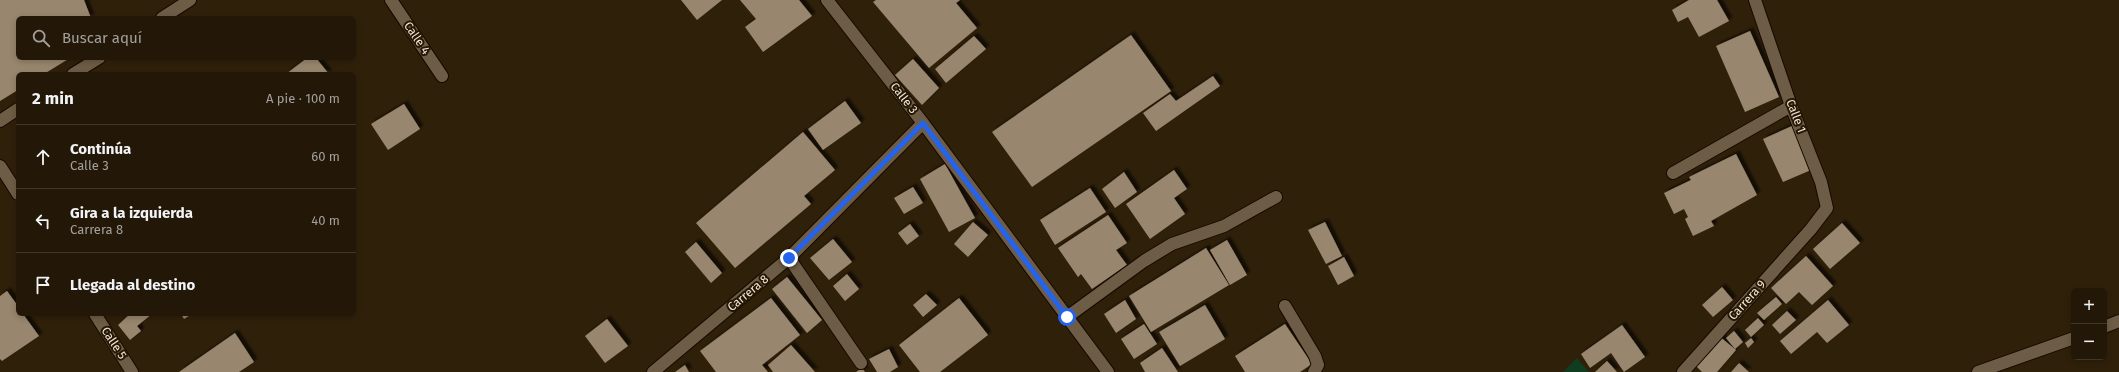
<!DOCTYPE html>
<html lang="es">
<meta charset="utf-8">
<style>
:root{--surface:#231808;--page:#2b2112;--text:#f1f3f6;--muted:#a3a09c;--line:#403729}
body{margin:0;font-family:"Fira Sans",sans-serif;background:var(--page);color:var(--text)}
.controls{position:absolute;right:12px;bottom:12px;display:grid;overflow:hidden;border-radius:6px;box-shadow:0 2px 6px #0003}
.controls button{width:36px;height:36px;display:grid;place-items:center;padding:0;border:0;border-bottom:1px solid var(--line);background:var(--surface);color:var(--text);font:20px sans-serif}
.stop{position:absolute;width:12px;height:12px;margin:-9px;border:3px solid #2563eb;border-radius:50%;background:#fff}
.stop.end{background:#2563eb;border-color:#fff;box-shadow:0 1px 4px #0008}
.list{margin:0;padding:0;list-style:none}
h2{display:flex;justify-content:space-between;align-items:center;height:52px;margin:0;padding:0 16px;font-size:17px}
h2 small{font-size:13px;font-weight:400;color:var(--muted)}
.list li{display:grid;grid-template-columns:26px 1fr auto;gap:12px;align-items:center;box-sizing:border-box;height:64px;padding:0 16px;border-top:1px solid var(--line)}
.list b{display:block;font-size:15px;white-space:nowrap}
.list p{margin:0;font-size:13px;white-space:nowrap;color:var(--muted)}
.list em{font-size:13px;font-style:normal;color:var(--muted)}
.icon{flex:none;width:22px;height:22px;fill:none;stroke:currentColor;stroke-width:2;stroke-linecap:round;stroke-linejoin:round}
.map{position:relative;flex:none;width:2119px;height:372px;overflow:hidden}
.search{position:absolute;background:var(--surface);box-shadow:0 2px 6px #0003;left:16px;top:16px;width:340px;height:44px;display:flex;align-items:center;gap:10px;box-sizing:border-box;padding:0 14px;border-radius:6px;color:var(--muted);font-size:15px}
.panel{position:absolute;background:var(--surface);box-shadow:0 2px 6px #0003;left:16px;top:72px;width:340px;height:244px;border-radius:6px}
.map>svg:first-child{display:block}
.green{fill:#103c20}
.building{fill:#99866e;filter:url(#shadow)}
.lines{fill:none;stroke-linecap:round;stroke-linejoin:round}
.minor-casing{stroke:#170900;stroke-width:14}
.minor{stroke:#6e5d46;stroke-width:12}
.route{stroke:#2563eb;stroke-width:5}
.labels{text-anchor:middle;stroke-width:4;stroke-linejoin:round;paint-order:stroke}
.street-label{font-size:12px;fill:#f1e7da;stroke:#251702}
</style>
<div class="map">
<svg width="2119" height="372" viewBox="0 0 2119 372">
<defs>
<filter id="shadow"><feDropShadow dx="3.5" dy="-3.5" stdDeviation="1" flood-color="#0009"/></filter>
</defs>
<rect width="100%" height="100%" fill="#2f200a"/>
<path class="green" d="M 1577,358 L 1589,372 L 1563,372 Z"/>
<path class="building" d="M 0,0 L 84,0 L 91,18 L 18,18 L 18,58 L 70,58 L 44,74 L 18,74 L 18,90 L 0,101 Z
M 681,0 L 722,0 L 697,20 Z
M 740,0 L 799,0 L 812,16 L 763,52 L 745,27 L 756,19 Z
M 876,0 L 960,0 L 956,3 L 977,28 L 929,68 L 873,2 Z
M 1689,0 L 1717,0 L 1729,21 L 1699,37 L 1688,17 L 1678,22 L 1672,10 Z
M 1750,31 L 1779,97 L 1745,112 L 1716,46 Z
M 1131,35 L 1171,91 L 1032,187 L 992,132 Z
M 974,36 L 986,49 L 946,83 L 935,69 Z
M 307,58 L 316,58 L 329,74 L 286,74 Z
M 913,59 L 939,88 L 922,105 L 895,75 Z
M 1213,76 L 1220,86 L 1156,131 L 1143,113 L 1170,94 L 1176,101 Z
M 845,101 L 861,123 L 823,150 L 808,129 Z
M 404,104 L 420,129 L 388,150 L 371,124 Z
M 1792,126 L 1811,170 L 1783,182 L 1763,139 Z
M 803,132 L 835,170 L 804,196 L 811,204 L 735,268 L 696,223 Z
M 1736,154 L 1757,195 L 1711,221 L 1714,226 L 1693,236 L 1685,219 L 1688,217 L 1684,209 L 1674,214 L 1664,193 L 1691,180 L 1689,177 Z
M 945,164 L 975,218 L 949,232 L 920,179 Z
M 1174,170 L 1187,189 L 1174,198 L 1185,214 L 1150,239 L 1126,204 Z
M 1124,172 L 1137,192 L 1115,208 L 1102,189 Z
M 913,187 L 923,203 L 904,214 L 894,198 Z
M 1090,188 L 1106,212 L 1055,245 L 1040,220 Z
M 1108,215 L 1127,243 L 1116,250 L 1127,265 L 1092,289 L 1081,274 L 1078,277 L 1058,248 Z
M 973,222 L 988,235 L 968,257 L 954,244 Z
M 1325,222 L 1342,256 L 1326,264 L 1308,230 Z
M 1842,223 L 1860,243 L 1830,269 L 1813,249 Z
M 910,224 L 919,236 L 907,245 L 898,233 Z
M 833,239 L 852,262 L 829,280 L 810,258 Z
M 1227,240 L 1247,275 L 1230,285 L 1210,250 Z
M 696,242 L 722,273 L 711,283 L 685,252 Z
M 1206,248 L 1229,285 L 1151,332 L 1129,296 Z
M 1806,256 L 1833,286 L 1812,305 L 1799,292 L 1786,304 L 1771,288 Z
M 1344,257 L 1354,276 L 1338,285 L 1328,266 Z
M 847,274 L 859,289 L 845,301 L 833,286 Z
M 787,277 L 822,320 L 807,333 L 772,289 Z
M 1722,287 L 1733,300 L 1713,317 L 1702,305 Z
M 7,291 L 18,306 L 18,314 L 23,314 L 39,336 L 2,361 L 0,359 L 0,296 Z
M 926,294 L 937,305 L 923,317 L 913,305 Z
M 1776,297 L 1782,304 L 1764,320 L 1757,313 Z
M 771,298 L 800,335 L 762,365 L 768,372 L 716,372 L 700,351 Z
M 959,298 L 988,335 L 940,372 L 920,372 L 899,345 Z
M 1125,300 L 1136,319 L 1116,333 L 1104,314 Z
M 1828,300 L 1849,325 L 1827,343 L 1817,332 L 1791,354 L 1780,341 Z
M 1205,305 L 1225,339 L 1180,366 L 1159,332 Z
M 1787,311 L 1796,320 L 1780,334 L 1772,325 Z
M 130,314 L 152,314 L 137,326 L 141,331 L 130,340 L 118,325 Z
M 181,314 L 192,314 L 184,319 Z
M 1758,318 L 1764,325 L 1751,337 L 1745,330 Z
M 607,319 L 628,346 L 605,363 L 585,336 Z
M 1144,324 L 1157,344 L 1134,359 L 1121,339 Z
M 1285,324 L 1312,364 L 1300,372 L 1245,372 L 1235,356 Z
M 1622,325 L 1645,357 L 1624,372 L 1611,353 L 1590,368 L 1581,354 Z
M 1734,331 L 1743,342 L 1735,349 L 1726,338 Z
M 235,333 L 254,362 L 239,372 L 179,372 Z
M 1719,336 L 1736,350 L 1717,372 L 1702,372 L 1694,364 Z
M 1751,338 L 1754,342 L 1748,348 L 1745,343 Z
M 791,345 L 815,372 L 773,372 L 768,365 Z
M 1162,348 L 1178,372 L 1145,372 L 1140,363 Z
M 889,349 L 898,367 L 890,372 L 877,372 L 869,359 Z
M 1607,361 L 1617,372 L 1595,372 Z
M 1739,363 L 1749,372 L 1731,372 Z
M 685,365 L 689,372 L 675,372 Z
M 862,368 L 865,372 L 856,372 Z"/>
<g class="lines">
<defs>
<path id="minor" d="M 391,0 L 442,76
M 827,0 L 923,123 L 1108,372
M 162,18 L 190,0
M 73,74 L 99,58
M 0,121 L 18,109
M 0,166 L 18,194
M 1673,173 L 1791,106
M 789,258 L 861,363
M 1285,306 L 1315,356 L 1318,365 L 1314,372
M 95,314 L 132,372
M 1067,317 L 1144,261 L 1172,244 L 1224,226 L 1276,197
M 2104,327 L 2119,321
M 653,372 L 789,258 L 923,123
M 1683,372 L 1811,229 L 1827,208 L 1821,182 L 1791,106 L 1755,0
M 1978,372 L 2074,338"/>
</defs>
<use href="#minor" class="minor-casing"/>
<use href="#minor" class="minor"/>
</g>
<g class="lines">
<path class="route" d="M 789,258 L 923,123 L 1067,317"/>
</g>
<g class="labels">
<g class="street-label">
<text transform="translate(417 38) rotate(56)" y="4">Calle 4</text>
<text transform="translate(904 98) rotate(52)" y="4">Calle 3</text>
<text transform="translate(1796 116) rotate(69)" y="4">Calle 1</text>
<text transform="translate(748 293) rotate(-40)" y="4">Carrera 8</text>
<text transform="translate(1747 300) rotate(-48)" y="4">Carrera 9</text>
<text transform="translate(114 343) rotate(57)" y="4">Calle 5</text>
</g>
</g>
</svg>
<div class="controls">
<button>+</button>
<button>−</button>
</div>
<div class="stop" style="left:1067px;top:317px"></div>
<div class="stop end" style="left:789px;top:258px"></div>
<div class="search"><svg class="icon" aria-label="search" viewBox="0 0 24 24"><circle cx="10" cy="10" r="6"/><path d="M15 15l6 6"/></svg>Buscar aquí</div>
<section class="panel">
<h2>2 min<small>A pie · 100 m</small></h2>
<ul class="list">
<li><svg class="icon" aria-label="ahead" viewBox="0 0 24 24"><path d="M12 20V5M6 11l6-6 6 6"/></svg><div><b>Continúa</b><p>Calle 3</p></div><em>60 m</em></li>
<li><svg class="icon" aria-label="left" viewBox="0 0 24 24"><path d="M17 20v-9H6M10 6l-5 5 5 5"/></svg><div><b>Gira a la izquierda</b><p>Carrera 8</p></div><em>40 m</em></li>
<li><svg class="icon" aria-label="arrive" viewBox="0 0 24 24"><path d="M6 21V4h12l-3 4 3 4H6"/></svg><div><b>Llegada al destino</b></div></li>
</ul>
</section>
</div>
